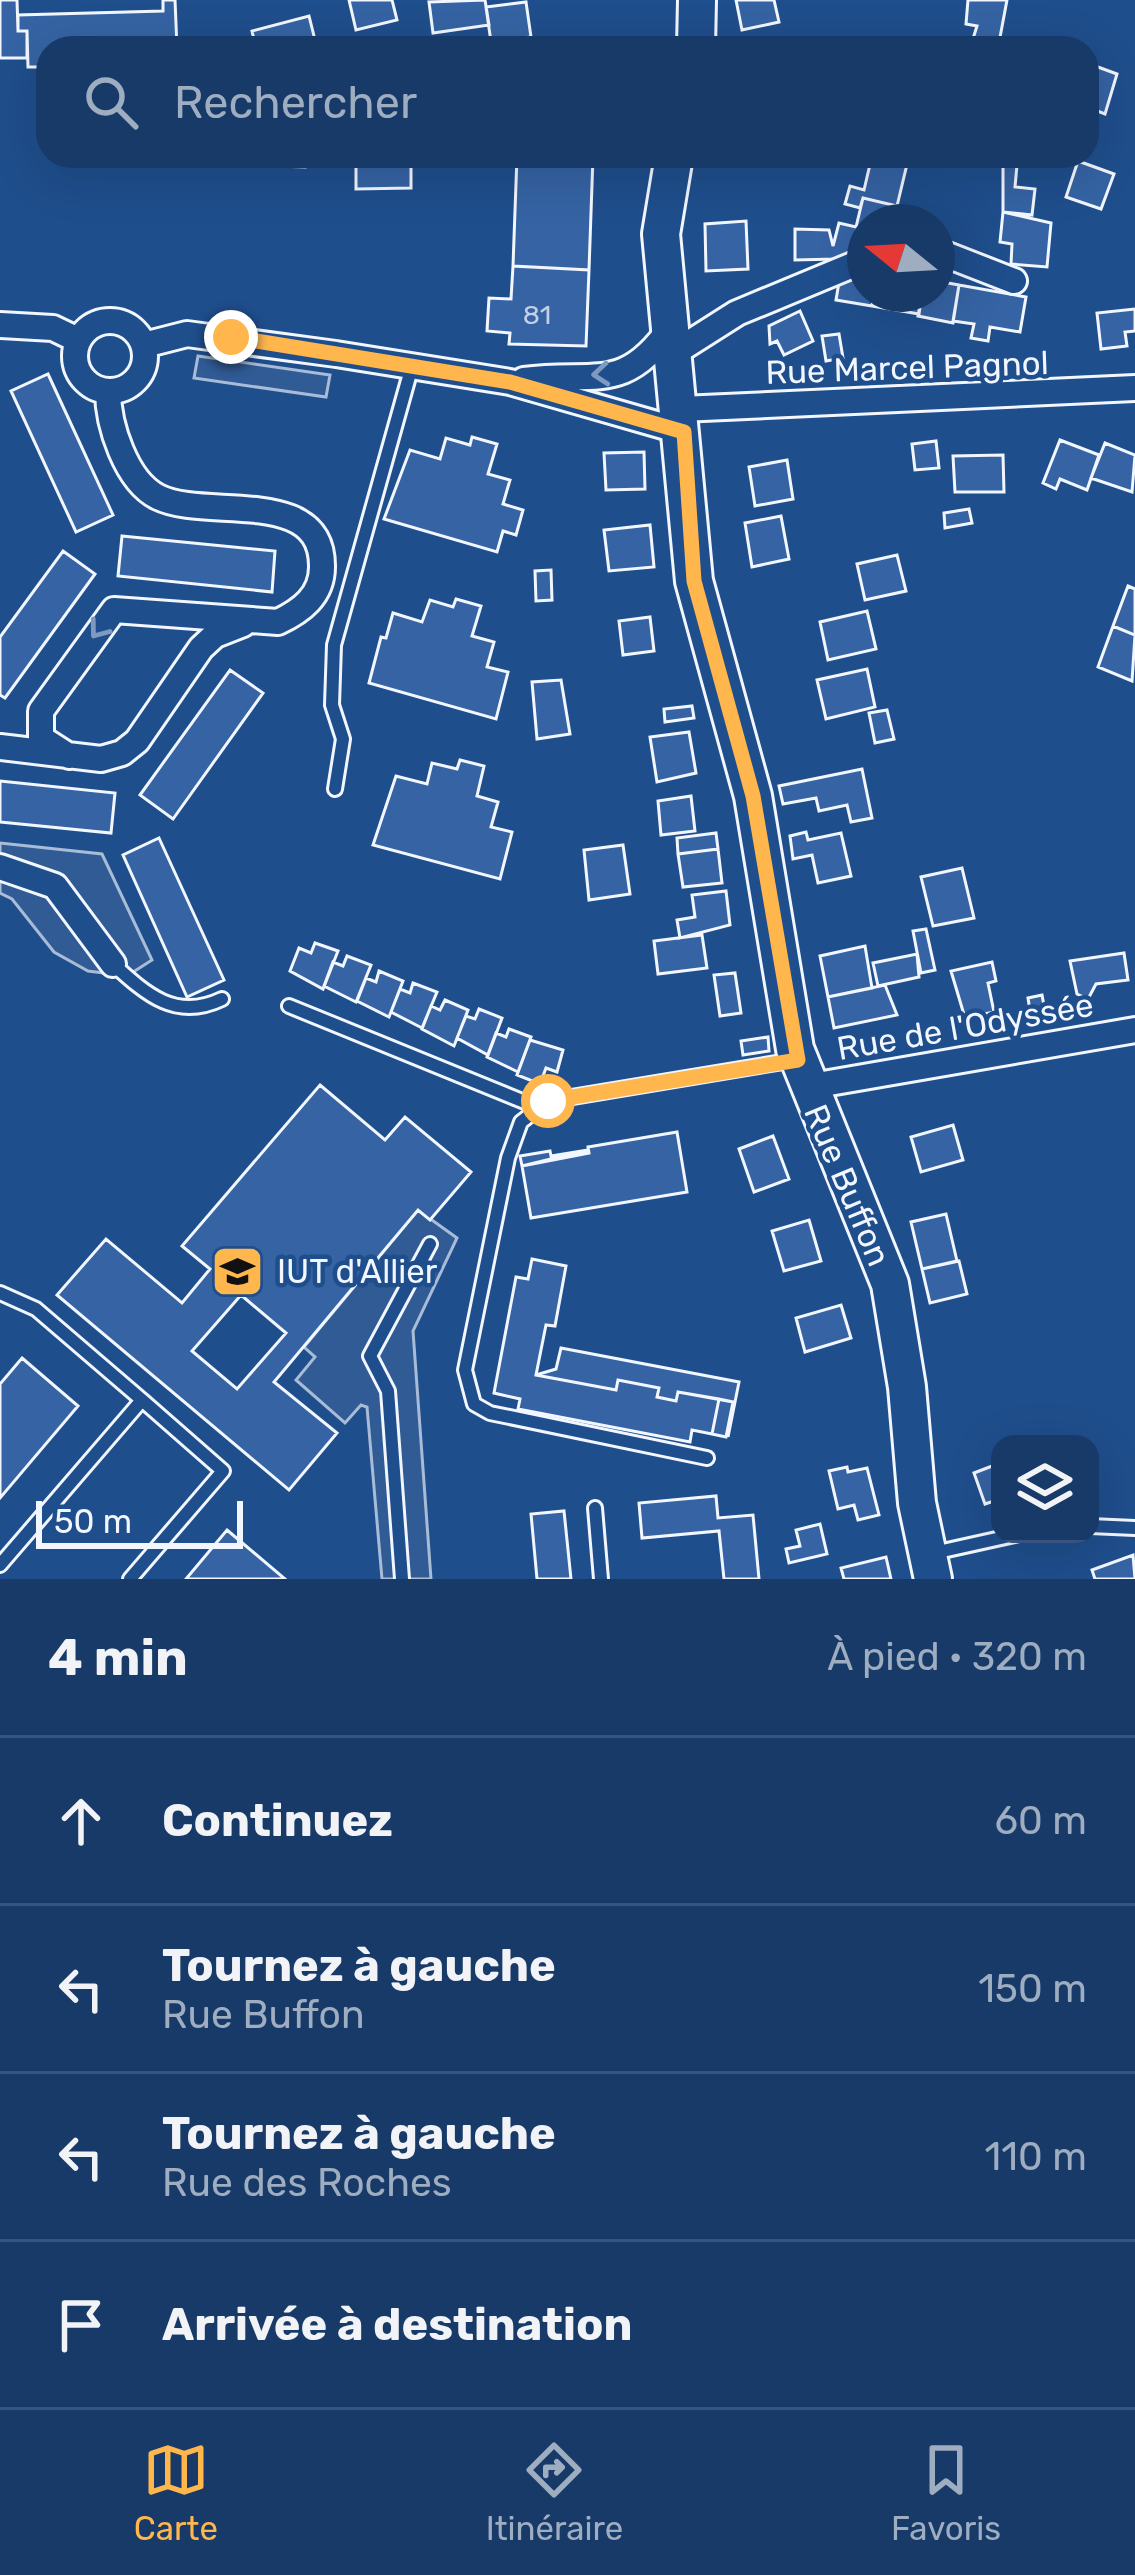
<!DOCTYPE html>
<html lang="fr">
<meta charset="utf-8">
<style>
:root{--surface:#173a69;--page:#244571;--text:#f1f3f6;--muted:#9eadc0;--line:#36547d;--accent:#ffb74d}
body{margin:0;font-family:Rubik,sans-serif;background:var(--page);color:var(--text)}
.controls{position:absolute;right:36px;bottom:36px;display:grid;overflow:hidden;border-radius:24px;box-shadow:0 12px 48px #0002}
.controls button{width:108px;height:108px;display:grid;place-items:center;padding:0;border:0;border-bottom:3px solid var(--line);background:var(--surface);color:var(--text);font:60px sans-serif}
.compass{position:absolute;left:847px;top:204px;width:108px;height:108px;border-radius:50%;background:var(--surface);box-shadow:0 12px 48px #0002;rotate:288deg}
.scale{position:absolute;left:36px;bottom:30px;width:207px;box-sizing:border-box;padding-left:12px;border:6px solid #f2f6ff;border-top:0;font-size:33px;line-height:42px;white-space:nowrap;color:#f2f6ff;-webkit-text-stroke:9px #1f4e8c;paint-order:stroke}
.stop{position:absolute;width:36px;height:36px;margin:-27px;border:9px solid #ffb74d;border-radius:50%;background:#fff}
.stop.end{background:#ffb74d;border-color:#fff;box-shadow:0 3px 12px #0008}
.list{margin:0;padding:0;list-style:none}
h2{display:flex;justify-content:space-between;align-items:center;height:156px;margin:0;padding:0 48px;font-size:51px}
h2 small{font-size:39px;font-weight:400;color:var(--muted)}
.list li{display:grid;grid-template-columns:78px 1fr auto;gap:36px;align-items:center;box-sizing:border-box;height:168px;padding:0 48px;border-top:3px solid var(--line)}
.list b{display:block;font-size:45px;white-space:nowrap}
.list p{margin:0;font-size:39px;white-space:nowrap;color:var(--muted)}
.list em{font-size:39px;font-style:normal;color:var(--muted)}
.icon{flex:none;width:66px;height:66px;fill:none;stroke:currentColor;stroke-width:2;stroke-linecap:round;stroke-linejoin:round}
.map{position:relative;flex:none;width:1135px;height:1579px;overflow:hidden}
.search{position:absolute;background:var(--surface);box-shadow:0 12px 48px #0002;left:36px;right:36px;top:36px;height:132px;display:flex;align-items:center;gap:30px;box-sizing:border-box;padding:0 42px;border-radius:36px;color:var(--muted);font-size:45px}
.sheet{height:828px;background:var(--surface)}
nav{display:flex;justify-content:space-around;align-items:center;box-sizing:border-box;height:168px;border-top:3px solid var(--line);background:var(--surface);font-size:33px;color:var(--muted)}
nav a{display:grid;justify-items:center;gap:6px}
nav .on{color:var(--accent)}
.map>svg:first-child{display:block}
.parking{fill:#305b95;stroke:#a8bbd7;stroke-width:3}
.building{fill:#3563a3;stroke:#f2f6ff;stroke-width:3;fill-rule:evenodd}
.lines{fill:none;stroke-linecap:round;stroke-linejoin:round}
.lane-casing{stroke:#f2f6ff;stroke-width:18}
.street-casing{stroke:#f2f6ff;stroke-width:30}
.secondary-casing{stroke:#f2f6ff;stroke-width:42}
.lane{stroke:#1f4e8c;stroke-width:12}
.street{stroke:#1f4e8c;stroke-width:24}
.secondary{stroke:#1f4e8c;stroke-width:36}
.oneway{stroke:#7e9ac0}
.route{stroke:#ffb74d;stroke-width:15}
.labels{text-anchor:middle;stroke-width:9;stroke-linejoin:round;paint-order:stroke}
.number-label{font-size:27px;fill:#c3d1e8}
.street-label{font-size:33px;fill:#f2f6ff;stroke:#1f4e8c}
.poi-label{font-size:33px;fill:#f2f6ff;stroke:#1f4e8c;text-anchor:start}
</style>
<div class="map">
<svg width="1135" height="1579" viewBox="0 0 1135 1579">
<rect width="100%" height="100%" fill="#1f4e8c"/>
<path class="parking" d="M 198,356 L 330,375 L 326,397 L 194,378 Z
M 0,843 L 102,854 L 152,960 L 127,976 L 88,971 L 54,952 L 12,899 L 0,893 Z
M 418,1210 L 457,1238 L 413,1331 L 431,1579 L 382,1579 L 367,1407 L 361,1405 L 345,1423 L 296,1380 L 315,1357 L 304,1347 Z"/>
<path class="building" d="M 0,0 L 17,0 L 18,31 L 27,31 L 27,58 L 0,58 Z
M 163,0 L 175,0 L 177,48 L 48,48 L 48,67 L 28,67 L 27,31 L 18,31 L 18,15 L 163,11 Z
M 349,0 L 392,0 L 397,20 L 356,30 Z
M 485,0 L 489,25 L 433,33 L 429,2 Z
M 736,0 L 774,0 L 779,22 L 742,30 Z
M 968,0 L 1007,0 L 998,48 L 972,42 L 977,26 L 966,24 Z
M 526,2 L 531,37 L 491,42 L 486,7 Z
M 309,16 L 317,48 L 256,48 L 252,31 Z
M 1087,63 L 1117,74 L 1105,114 L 1087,107 Z
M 248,156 L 305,156 L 305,167 L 248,165 Z
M 356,156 L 411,156 L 411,188 L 356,189 Z
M 517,156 L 593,156 L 589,270 L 513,266 Z
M 872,156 L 908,160 L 897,206 L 863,198 L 860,208 L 845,204 L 850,186 L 864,190 Z
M 1078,161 L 1114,174 L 1101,209 L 1066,197 Z
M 1003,164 L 1017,165 L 1015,187 L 1035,189 L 1032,215 L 1003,212 Z
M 863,198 L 897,206 L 893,222 L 865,222 L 865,238 L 856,236 L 852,251 L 836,259 L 795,260 L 795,229 L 829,230 L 833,246 L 839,223 L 856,227 Z
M 1003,212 L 1051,223 L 1047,267 L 1011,264 L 1012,244 L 1000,242 Z
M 746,221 L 748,269 L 706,271 L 705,224 Z
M 513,266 L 589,270 L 586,346 L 509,344 L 510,333 L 487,331 L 489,298 L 511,299 Z
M 865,273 L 865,294 L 874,294 L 872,306 L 836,300 L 840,276 Z
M 937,281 L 959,285 L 953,323 L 918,316 L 922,294 L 937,294 Z
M 959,285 L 1026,297 L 1020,332 L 990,327 L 988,341 L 971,338 L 974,324 L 953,321 Z
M 874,294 L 922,294 L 919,314 L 872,306 Z
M 1135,309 L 1135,331 L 1125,332 L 1127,346 L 1101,349 L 1097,313 Z
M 800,311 L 813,341 L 784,355 L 777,341 L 770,344 L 769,326 Z
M 839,334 L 843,358 L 826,361 L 822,336 Z
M 48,374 L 113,515 L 76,532 L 11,391 Z
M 472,437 L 497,444 L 488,474 L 510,480 L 503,504 L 523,510 L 516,535 L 503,531 L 497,552 L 384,519 L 410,450 L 440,459 L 446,438 L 470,445 Z
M 1060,440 L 1099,455 L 1087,490 L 1060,479 L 1056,489 L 1043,483 Z
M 936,441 L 939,468 L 915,470 L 912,444 Z
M 1105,443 L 1135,455 L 1132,492 L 1091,478 Z
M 644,452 L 645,489 L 606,490 L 604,453 Z
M 1003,455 L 1004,492 L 955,492 L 953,456 Z
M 787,460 L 793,499 L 755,506 L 749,467 Z
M 969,509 L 972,523 L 945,528 L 944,513 Z
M 781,516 L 789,559 L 752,567 L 745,523 Z
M 650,525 L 654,567 L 609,571 L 604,530 Z
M 122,536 L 275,551 L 272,592 L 118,576 Z
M 63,551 L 95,574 L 5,698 L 0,695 L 0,637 Z
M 897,555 L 906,591 L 865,600 L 857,564 Z
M 551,570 L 552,600 L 536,601 L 535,571 Z
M 1128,586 L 1135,589 L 1135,635 L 1113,626 Z
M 456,599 L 481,606 L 472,636 L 494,642 L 487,667 L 508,672 L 496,719 L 369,683 L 381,637 L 386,638 L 393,613 L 422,622 L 430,600 L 453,607 Z
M 867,611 L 876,649 L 828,660 L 820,622 Z
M 650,617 L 654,651 L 623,655 L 619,621 Z
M 1113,626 L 1135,635 L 1132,681 L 1098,667 Z
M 867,669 L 875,707 L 826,719 L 817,680 Z
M 230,670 L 263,693 L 173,819 L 140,795 Z
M 561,680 L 570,734 L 537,739 L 532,682 Z
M 692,706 L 694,718 L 665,722 L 664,709 Z
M 887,710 L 894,739 L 875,743 L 869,713 Z
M 689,732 L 696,773 L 657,782 L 650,737 Z
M 460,760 L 484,766 L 477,796 L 498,802 L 491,827 L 512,832 L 500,879 L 373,845 L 396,776 L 427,784 L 432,763 L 457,769 Z
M 862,769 L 872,818 L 851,822 L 847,805 L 819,811 L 816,798 L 783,804 L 779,786 Z
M 0,781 L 115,793 L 111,833 L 0,822 Z
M 691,796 L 695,831 L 661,835 L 658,801 Z
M 806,832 L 808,840 L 841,833 L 851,876 L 818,883 L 812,855 L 793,859 L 790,836 Z
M 716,833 L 718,849 L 678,854 L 677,838 Z
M 159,838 L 224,980 L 187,997 L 123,855 Z
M 623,845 L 630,894 L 589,900 L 584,850 Z
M 718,849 L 722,883 L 683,887 L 678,854 Z
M 962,868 L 974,918 L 933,926 L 921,877 Z
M 726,891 L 730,925 L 680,938 L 677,920 L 695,917 L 692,895 Z
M 926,929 L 935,970 L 921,973 L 913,931 Z
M 702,935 L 707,968 L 658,974 L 654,941 Z
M 315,943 L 338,951 L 323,989 L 290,971 L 299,948 L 311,953 Z
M 865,946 L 872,988 L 828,997 L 820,956 Z
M 1124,953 L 1128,980 L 1096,984 L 1088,999 L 1077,994 L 1070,961 Z
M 917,954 L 919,977 L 878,986 L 873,963 Z
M 347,956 L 371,965 L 356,1002 L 324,986 L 333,962 L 343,966 Z
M 992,962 L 996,981 L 988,983 L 994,1012 L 965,1018 L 951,971 Z
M 379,971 L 403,981 L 389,1017 L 357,1001 L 366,978 L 376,982 Z
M 735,973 L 741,1013 L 720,1016 L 714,975 Z
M 413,983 L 437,992 L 422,1028 L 391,1012 L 400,989 L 410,993 Z
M 885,985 L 897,1015 L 834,1028 L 828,997 Z
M 1042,995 L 1047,1021 L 1032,1024 L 1028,998 Z
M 445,1000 L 468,1010 L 454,1046 L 422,1029 L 431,1006 L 440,1010 Z
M 479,1009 L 502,1018 L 488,1055 L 457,1038 L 466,1016 L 475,1019 Z
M 509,1029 L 531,1037 L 518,1072 L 487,1057 L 496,1033 L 506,1037 Z
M 768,1037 L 769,1051 L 743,1055 L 741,1041 Z
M 530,1040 L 563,1050 L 557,1072 L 546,1068 L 540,1084 L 517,1075 Z
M 320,1085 L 385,1140 L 405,1117 L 471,1172 L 430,1220 L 418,1210 L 274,1382 L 337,1433 L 289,1490 L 57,1295 L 106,1239 L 182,1303 L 210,1269 L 182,1246 ZM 241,1295 L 286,1333 L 237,1389 L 192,1351 Z
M 953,1125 L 963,1160 L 921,1172 L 911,1137 Z
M 677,1132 L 687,1192 L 531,1218 L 522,1166 L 589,1153 L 588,1147 Z
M 773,1136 L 789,1179 L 754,1192 L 739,1149 Z
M 588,1150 L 522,1166 L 520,1156 L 550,1151 L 551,1156 Z
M 946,1214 L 957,1261 L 922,1269 L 911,1222 Z
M 809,1220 L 821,1261 L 784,1271 L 772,1231 Z
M 532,1259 L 566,1266 L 555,1326 L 546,1325 L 536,1375 L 616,1390 L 618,1380 L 659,1388 L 657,1397 L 676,1401 L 678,1392 L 719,1399 L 712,1434 L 692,1430 L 690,1442 L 518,1409 L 520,1399 L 494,1393 L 516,1277 L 528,1279 Z
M 959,1261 L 967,1294 L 930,1303 L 922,1269 Z
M 841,1305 L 851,1338 L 805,1352 L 796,1318 Z
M 561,1348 L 739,1382 L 728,1437 L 733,1402 L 678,1392 L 676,1401 L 657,1397 L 659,1388 L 618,1380 L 616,1390 L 536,1375 L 556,1369 Z
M 22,1358 L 78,1406 L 0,1498 L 0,1384 Z
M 719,1399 L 733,1402 L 726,1437 L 712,1434 Z
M 1000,1463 L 1000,1499 L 985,1504 L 974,1473 Z
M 847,1467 L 848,1472 L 867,1468 L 879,1515 L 858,1520 L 854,1505 L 838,1509 L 829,1471 Z
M 716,1496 L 718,1518 L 753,1515 L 759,1579 L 724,1579 L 719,1531 L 642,1538 L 639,1503 Z
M 564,1511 L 571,1579 L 537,1579 L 531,1514 Z
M 820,1524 L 827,1554 L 789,1563 L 786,1549 L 800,1546 L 796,1530 Z
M 227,1530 L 285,1579 L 186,1579 Z
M 1133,1555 L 1135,1579 L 1095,1579 L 1092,1570 Z
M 886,1557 L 891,1579 L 844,1579 L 841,1568 Z"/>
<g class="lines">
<defs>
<path id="lane" d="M 335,789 L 343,739 L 332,705 L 334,645 L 412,366
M 113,964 C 147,995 176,1021 222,999
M 289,1006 L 537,1107
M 0,1293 L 36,1309 L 142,1400
M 707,1458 L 490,1413 L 474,1404 L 465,1370 L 508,1158 L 521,1122 L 548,1101 L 795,1060
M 595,1508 L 601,1579
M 1090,1526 L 1135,1528
M 929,1554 L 1019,1534
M 0,1565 L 142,1400 L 223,1471 L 130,1579
M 402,1579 L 388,1391 L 370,1356 L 430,1244"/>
<path id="street" d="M 937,251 L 1014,281
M75 356a35 35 0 1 1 70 0a35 35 0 1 1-70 0Z
M 0,325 L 53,328 L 78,340
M 144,345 L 187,334 L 336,354 L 510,382 L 684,432
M 674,353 L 737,313 L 865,260
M 524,380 C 596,371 624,394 671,327
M 681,409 L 1135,388
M 0,747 L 101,759 L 122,753 L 137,741 L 201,648 L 215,635 L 243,624
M 69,756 L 41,738 L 41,711 L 114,610 L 278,622 C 301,611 322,596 322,567 C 323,485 205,521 158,497 C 126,481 108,425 108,391
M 0,867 L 55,886 L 113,964
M 806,1087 L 1135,1030"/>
<path id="secondary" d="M 696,48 L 697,0
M 674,156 L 661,234 L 694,581 L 753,796 L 795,1049 L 890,1284 L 907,1387 L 917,1503 L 933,1579"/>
</defs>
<use href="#lane" class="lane-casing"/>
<use href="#street" class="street-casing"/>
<use href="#secondary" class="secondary-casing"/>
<use href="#lane" class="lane"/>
<use href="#street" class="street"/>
<use href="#secondary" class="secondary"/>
</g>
<defs><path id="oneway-chevron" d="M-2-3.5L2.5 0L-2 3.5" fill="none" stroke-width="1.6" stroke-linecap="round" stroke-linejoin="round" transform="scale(3)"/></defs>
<g class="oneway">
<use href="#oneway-chevron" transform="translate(601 374) rotate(175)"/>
<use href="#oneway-chevron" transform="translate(98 630) rotate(127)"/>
</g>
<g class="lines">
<path class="route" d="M 231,337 L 510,382 L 684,432 L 694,581 L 753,796 L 798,1060 L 548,1101"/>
</g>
<defs>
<symbol id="university-square" viewBox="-11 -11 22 22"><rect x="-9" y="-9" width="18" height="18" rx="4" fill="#ffb74d" stroke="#1f4e8c"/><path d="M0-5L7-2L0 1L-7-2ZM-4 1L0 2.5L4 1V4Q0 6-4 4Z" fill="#111"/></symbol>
</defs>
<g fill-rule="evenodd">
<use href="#university-square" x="208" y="1242" width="59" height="59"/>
</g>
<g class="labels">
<g class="number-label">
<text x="537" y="324">81</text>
</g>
<g class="street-label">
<text transform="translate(907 367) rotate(-2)" y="12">Rue Marcel Pagnol</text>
<text transform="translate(965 1026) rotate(-10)" y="12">Rue de l'Odyssée</text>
<text transform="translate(848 1185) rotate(67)" y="12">Rue Buffon</text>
</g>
<g class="poi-label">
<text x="277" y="1283">IUT d'Allier</text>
</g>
</g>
</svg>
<div class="controls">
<button><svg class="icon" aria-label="layers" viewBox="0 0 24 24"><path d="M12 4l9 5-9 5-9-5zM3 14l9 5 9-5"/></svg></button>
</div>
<svg class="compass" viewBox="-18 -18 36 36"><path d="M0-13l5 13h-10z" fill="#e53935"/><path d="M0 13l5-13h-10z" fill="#9eadc0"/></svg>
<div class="scale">50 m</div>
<div class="stop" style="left:548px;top:1101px"></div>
<div class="stop end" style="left:231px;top:337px"></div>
<div class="search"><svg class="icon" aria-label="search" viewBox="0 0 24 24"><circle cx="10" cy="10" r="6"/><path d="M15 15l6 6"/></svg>Rechercher</div>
</div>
<section class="sheet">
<h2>4 min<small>À pied · 320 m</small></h2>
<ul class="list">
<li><svg class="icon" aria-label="ahead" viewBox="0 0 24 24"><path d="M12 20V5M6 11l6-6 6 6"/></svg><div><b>Continuez</b></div><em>60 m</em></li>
<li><svg class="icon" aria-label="left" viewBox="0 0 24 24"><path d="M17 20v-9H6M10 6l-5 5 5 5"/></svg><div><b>Tournez à gauche</b><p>Rue Buffon</p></div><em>150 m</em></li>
<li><svg class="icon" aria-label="left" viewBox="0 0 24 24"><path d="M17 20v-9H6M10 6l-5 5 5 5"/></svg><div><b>Tournez à gauche</b><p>Rue des Roches</p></div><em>110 m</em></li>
<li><svg class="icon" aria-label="arrive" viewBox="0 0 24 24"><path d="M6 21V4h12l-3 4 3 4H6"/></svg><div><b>Arrivée à destination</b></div></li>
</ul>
</section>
<nav>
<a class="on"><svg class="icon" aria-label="map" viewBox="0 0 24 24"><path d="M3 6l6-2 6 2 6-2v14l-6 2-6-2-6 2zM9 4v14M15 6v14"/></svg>Carte</a>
<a><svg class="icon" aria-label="directions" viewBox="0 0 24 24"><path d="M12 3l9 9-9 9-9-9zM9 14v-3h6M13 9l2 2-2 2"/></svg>Itinéraire</a>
<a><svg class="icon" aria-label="saved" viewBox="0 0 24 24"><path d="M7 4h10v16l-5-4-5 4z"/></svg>Favoris</a>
</nav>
